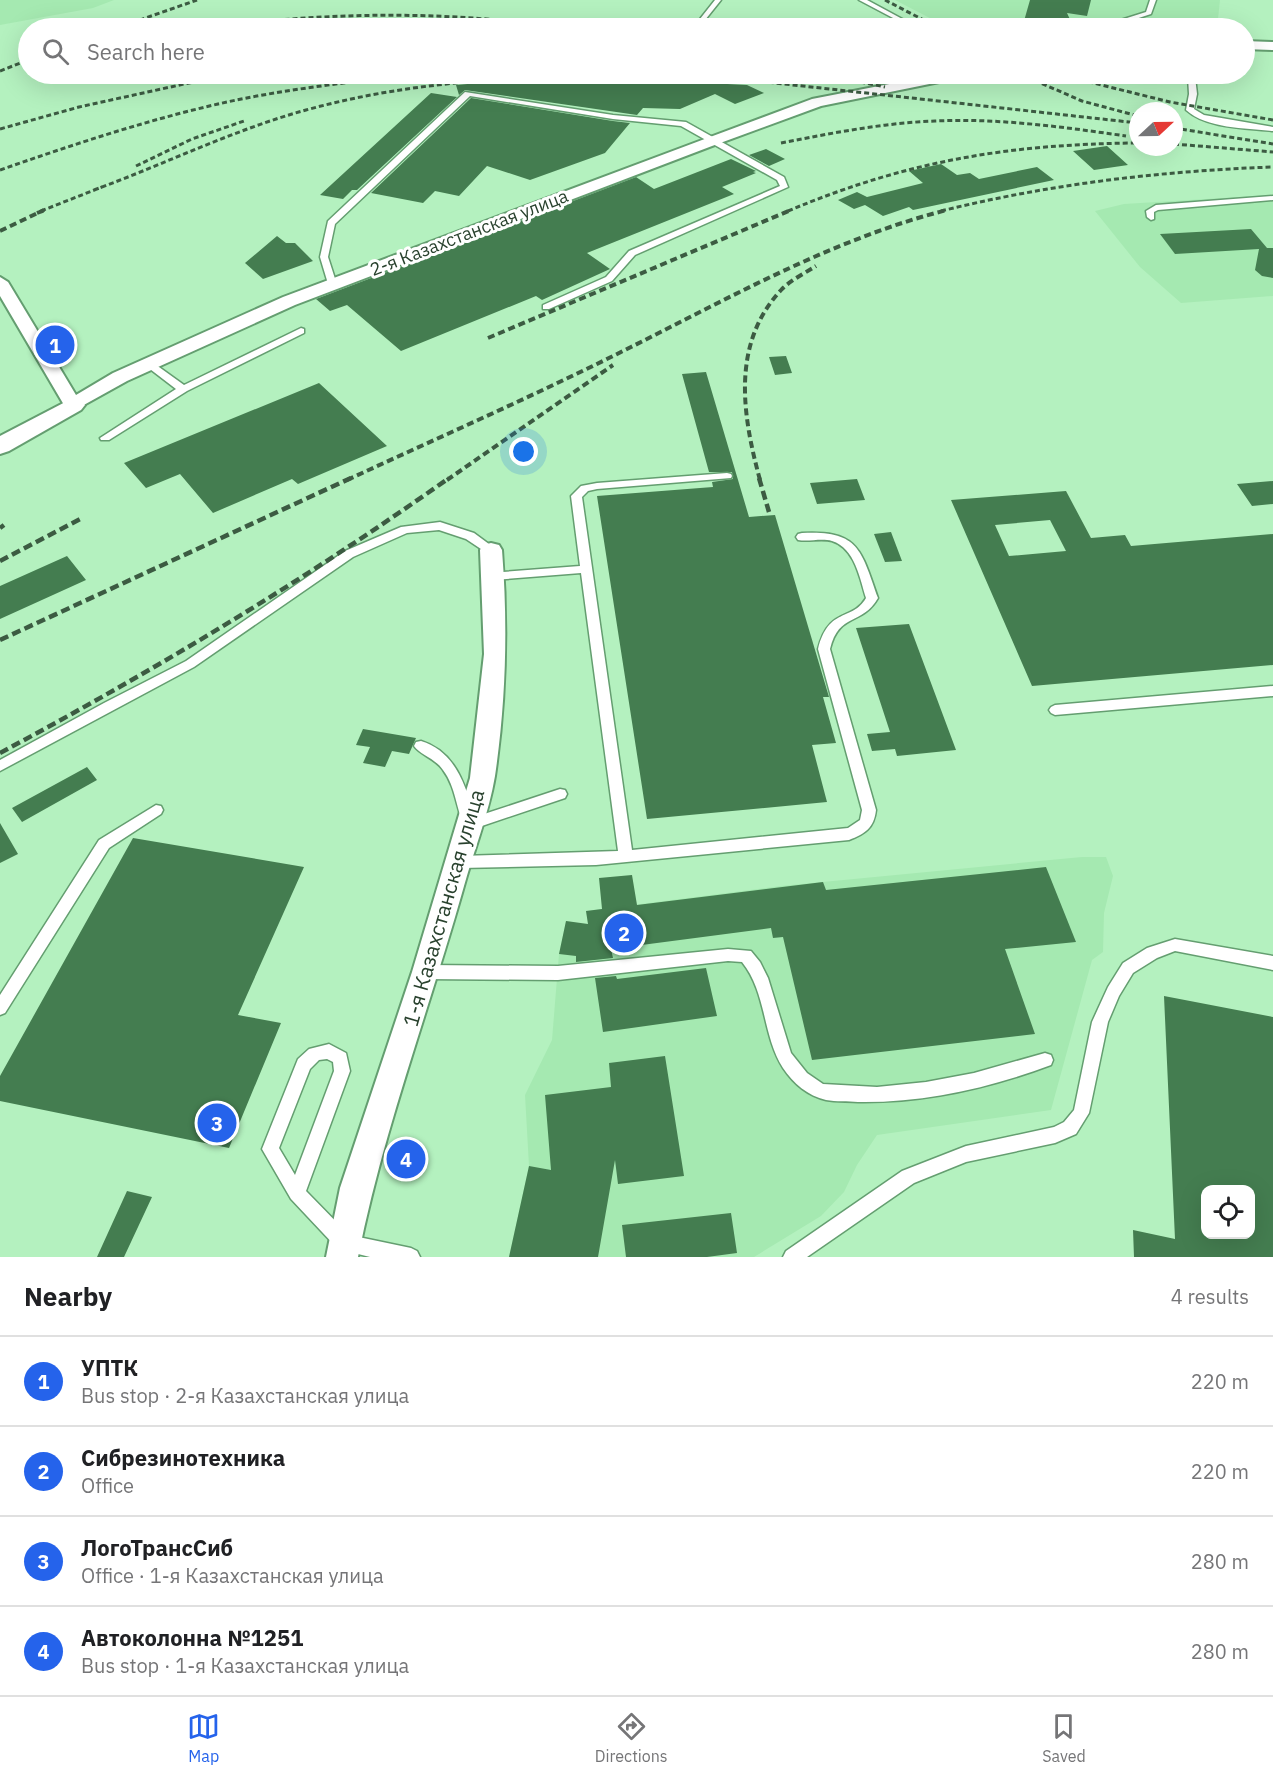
<!DOCTYPE html>
<meta charset="utf-8">
<style>
:root{--surface:#fff;--page:#f6f6f6;--text:#202124;--muted:#757577;--line:#e0e0e0;--accent:#2563eb}
body{margin:0;font-family:"IBM Plex Sans",sans-serif;background:var(--page);color:var(--text)}
.controls{position:absolute;right:18px;bottom:18px;display:grid;overflow:hidden;border-radius:12px;box-shadow:0 6px 24px #0002}
.controls button{width:54px;height:54px;display:grid;place-items:center;padding:0;border:0;border-bottom:2px solid var(--line);background:var(--surface);color:var(--text);font:30px sans-serif}
.compass{position:absolute;left:1129px;top:102px;width:54px;height:54px;border-radius:50%;background:var(--surface);box-shadow:0 6px 24px #0002;rotate:68deg}
.you{position:absolute;left:524px;top:452px;width:21px;height:21px;margin:-15px;border:4px solid #fff;border-radius:50%;background:#1a73e8;box-shadow:0 0 0 9px #1a73e833}
.badge{display:grid;place-items:center;width:39px;height:39px;border-radius:50%;background:var(--accent);color:#fff;font-size:20px;font-weight:700}
.pin{position:absolute;translate:-50% -50%;border:3px solid #fff;box-shadow:0 2px 6px #0006}
.list{margin:0;padding:0;list-style:none}
h2{display:flex;justify-content:space-between;align-items:center;height:78px;margin:0;padding:0 24px;font-size:26px}
h2 small{font-size:20px;font-weight:400;color:var(--muted)}
.list li{display:grid;grid-template-columns:39px 1fr auto;gap:18px;align-items:center;box-sizing:border-box;height:90px;padding:0 24px;border-top:2px solid var(--line)}
.list b{display:block;font-size:22px;white-space:nowrap}
.list p{margin:0;font-size:20px;white-space:nowrap;color:var(--muted)}
.list em{font-size:20px;font-style:normal;color:var(--muted)}
.icon{flex:none;width:33px;height:33px;fill:none;stroke:currentColor;stroke-width:2;stroke-linecap:round;stroke-linejoin:round}
.map{position:relative;flex:none;width:1273px;height:1257px;overflow:hidden}
.search{position:absolute;background:var(--surface);box-shadow:0 6px 24px #0002;left:18px;right:18px;top:18px;height:66px;display:flex;align-items:center;gap:15px;box-sizing:border-box;padding:0 21px;border-radius:33px;color:var(--muted);font-size:22px}
.sheet{height:438px;background:var(--surface)}
nav{display:flex;justify-content:space-around;align-items:center;box-sizing:border-box;height:84px;border-top:2px solid var(--line);background:var(--surface);font-size:16px;color:var(--muted)}
nav a{display:grid;justify-items:center;gap:3px}
nav .on{color:var(--accent)}
.map>svg:first-child{display:block}
.built{fill:#a5e9b1}
.building{fill:#447d50;fill-rule:evenodd}
.lines{fill:none;stroke-linecap:round;stroke-linejoin:round}
.service-casing{stroke:#649e70;stroke-width:3}
.minor-casing{stroke:#649e70;stroke-width:4}
.tertiary-casing{stroke:#649e70;stroke-width:4}
.service{fill:#fff;fill-rule:evenodd}
.minor{fill:#fff;fill-rule:evenodd}
.tertiary{fill:#fff;fill-rule:evenodd}
.rail-far2{stroke:#3c5b42;stroke-width:3;stroke-dasharray:5 3;stroke-linecap:butt}
.rail-far1{stroke:#3c5b42;stroke-width:4;stroke-dasharray:7 4;stroke-linecap:butt}
.rail{stroke:#3c5b42;stroke-width:4.5;stroke-dasharray:9 4.5;stroke-linecap:butt}
.labels{text-anchor:middle;stroke-width:6;stroke-linejoin:round;paint-order:stroke}
.far-street-label{font-size:18px;fill:#28412d;stroke:#fff}
.street-label{font-size:21px;fill:#28412d;stroke:#fff}
</style>
<div class="map">
<svg width="1273" height="1257" viewBox="0 0 1273 1257">
<rect width="100%" height="100%" fill="#b4f1bf"/>
<path class="built" d="M 0,0 L 114,0 L 93,8 L 0,25 Z
M 895,0 L 1220,0 L 1217,28 L 949,28 Z
M 1273,195 L 1273,296 L 1181,303 L 1140,267 L 1095,211 L 1124,204 Z
M 1082,857 L 1106,857 L 1113,876 L 1104,913 L 1103,952 L 1092,960 L 1051,1110 L 877,1135 L 857,1165 L 844,1192 L 821,1216 L 754,1257 L 509,1257 L 529,1166 L 525,1095 L 552,1040 L 559,954 L 566,921 L 588,925 L 586,911 L 781,886 Z"/>
<path class="building" d="M 1030,0 L 1091,0 L 1087,16 L 1067,13 L 1074,28 L 1022,28 Z
M 588,77 L 747,85 L 764,93 L 735,104 L 715,94 L 680,109 L 643,108 L 637,115 L 465,90 L 459,95 L 456,85 L 526,79 Z
M 431,93 L 457,97 L 357,190 L 352,190 L 343,199 L 320,195 Z
M 471,98 L 613,121 L 630,123 L 605,153 L 530,180 L 487,166 L 459,196 L 435,191 L 423,203 L 371,193 Z
M 1107,146 L 1128,165 L 1094,170 L 1073,151 Z
M 766,149 L 785,159 L 769,166 L 749,155 Z
M 731,159 L 756,171 L 753,172 L 756,173 L 722,187 L 734,194 L 587,253 L 610,269 L 542,300 L 536,296 L 401,351 L 347,305 L 330,311 L 316,299 L 636,177 L 654,189 Z
M 941,164 L 957,175 L 970,173 L 979,179 L 1037,167 L 1054,180 L 913,210 L 909,207 L 883,216 L 865,205 L 854,209 L 838,200 L 857,192 L 867,197 L 923,183 L 909,171 Z
M 1251,229 L 1267,248 L 1273,248 L 1273,278 L 1262,276 L 1255,270 L 1259,249 L 1175,254 L 1160,234 Z
M 277,236 L 286,243 L 295,243 L 313,261 L 263,279 L 245,263 Z
M 786,356 L 792,373 L 775,375 L 769,357 Z
M 706,372 L 749,517 L 775,515 L 829,697 L 823,697 L 836,743 L 812,745 L 827,802 L 647,819 L 597,496 L 713,487 L 712,482 L 733,479 L 732,472 L 709,472 L 682,374 Z
M 319,383 L 387,446 L 298,484 L 292,479 L 213,513 L 180,474 L 146,488 L 124,463 Z
M 857,479 L 865,500 L 817,504 L 810,483 Z
M 1273,481 L 1273,504 L 1252,506 L 1237,484 Z
M 1066,491 L 1091,538 L 1125,535 L 1131,546 L 1273,534 L 1273,665 L 1032,686 L 951,500 ZM 1050,520 L 1066,551 L 1009,556 L 995,525 Z
M 891,532 L 902,561 L 885,562 L 874,534 Z
M 67,556 L 86,580 L 0,619 L 0,586 Z
M 909,624 L 956,750 L 897,756 L 895,749 L 872,751 L 867,734 L 890,732 L 856,628 Z
M 363,729 L 416,738 L 409,754 L 392,751 L 385,767 L 363,763 L 370,747 L 356,745 Z
M 87,767 L 97,780 L 22,822 L 12,808 Z
M 0,823 L 18,854 L 0,863 Z
M 133,838 L 304,867 L 238,1015 L 281,1023 L 229,1148 L 0,1101 L 0,1076 Z
M 1046,867 L 1076,942 L 1005,949 L 1035,1034 L 812,1060 L 783,937 L 773,938 L 771,928 L 611,949 L 613,958 L 576,962 L 576,956 L 559,954 L 566,921 L 588,924 L 586,911 L 602,909 L 599,878 L 632,875 L 637,905 L 823,882 L 826,890 Z
M 706,968 L 717,1016 L 603,1032 L 595,978 L 616,976 L 617,979 Z
M 1164,996 L 1273,1017 L 1273,1257 L 1134,1257 L 1133,1230 L 1175,1239 ZM 1206,1190 L 1251,1190 L 1251,1234 L 1206,1234 Z
M 665,1056 L 684,1176 L 618,1184 L 615,1160 L 598,1257 L 509,1257 L 529,1166 L 551,1170 L 545,1095 L 611,1087 L 609,1063 Z
M 127,1191 L 152,1197 L 124,1257 L 97,1257 Z
M 731,1213 L 737,1253 L 707,1257 L 626,1257 L 622,1225 Z"/>
<g class="lines">
<defs>
<path id="service" d="M 715,0 L 721,0 L 705,20 L 701,20 L 700,19 Z
M 859,0 L 867,0 L 919,28 L 912,28 Z
M 1150,0 L 1156,0 L 1151,14 L 1114,26 L 1114,28 L 1108,28 L 1108,24 L 1146,12 Z
M 1172,74 L 1209,74 L 1206,76 L 1195,77 L 1197,94 L 1194,109 L 1204,115 L 1273,127 L 1273,131 C 1246,128 1207,129 1186,110 L 1189,94 L 1188,77 Z
M 465,92 L 613,115 L 686,122 L 784,177 L 788,187 L 635,255 L 612,281 L 549,309 L 543,309 L 543,305 L 606,277 L 629,251 L 780,186 L 777,180 L 681,126 L 613,119 L 470,96 L 335,224 L 328,257 L 337,285 L 335,287 L 329,287 L 320,257 L 328,221 Z
M 1273,196 L 1273,200 L 1158,210 L 1154,212 L 1154,219 L 1151,220 L 1147,217 L 1146,211 L 1156,205 Z
M 301,328 L 304,329 L 304,333 L 187,391 L 109,440 L 101,440 L 100,438 L 176,389 L 146,366 L 146,362 L 152,362 L 184,385 Z
M 727,473 L 731,474 L 732,476 L 731,478 L 597,489 L 588,491 L 582,497 L 632,850 L 848,828 L 860,820 L 862,810 L 818,649 C 829,606 852,622 866,598 C 860,579 855,548 832,541 C 821,538 809,542 798,540 L 796,537 L 798,534 L 802,533 C 859,530 861,550 878,598 C 862,626 839,612 830,649 L 876,810 C 874,828 865,834 849,840 L 596,865 L 460,868 L 455,866 L 453,862 L 455,858 L 460,856 L 618,851 L 581,573 L 493,580 L 489,579 L 487,576 L 489,573 L 580,566 L 571,496 L 581,486 L 597,483 Z
M 440,522 L 474,533 L 497,550 L 495,553 L 487,553 L 466,539 L 439,530 L 407,533 L 353,557 L 194,667 L 0,771 L 0,760 L 104,703 L 186,661 L 345,551 L 401,527 Z
M 1273,686 L 1273,696 L 1055,715 L 1051,713 L 1049,710 L 1051,707 L 1055,705 Z
M 421,741 C 456,752 465,785 475,817 L 560,789 L 565,790 L 567,794 L 565,798 L 470,830 L 465,828 C 456,809 456,787 443,770 C 435,758 420,755 414,746 L 416,742 Z
M 156,805 L 161,806 L 163,810 L 161,814 L 109,848 L 5,1013 L 0,1015 L 0,995 L 99,840 Z
M 1175,939 L 1273,956 L 1273,970 L 1175,951 L 1157,958 L 1133,973 L 1119,996 L 1108,1022 L 1089,1113 L 1076,1134 L 1055,1143 L 966,1162 L 914,1183 L 807,1257 L 783,1257 L 786,1251 L 902,1171 L 966,1146 L 1054,1127 L 1064,1122 L 1074,1110 L 1092,1022 L 1108,987 L 1123,963 L 1147,948 Z
M 728,949 L 751,951 L 760,962 L 768,978 L 791,1053 L 807,1073 L 823,1084 L 877,1087 L 926,1082 L 974,1073 L 1045,1053 L 1051,1055 L 1053,1060 L 1051,1065 C 990,1088 923,1103 858,1102 C 848,1101 836,1102 826,1100 C 808,1096 793,1083 783,1068 C 762,1035 767,993 742,962 L 728,961 L 558,980 L 426,979 L 421,977 L 419,972 L 421,967 L 426,965 L 558,966 Z
M 329,1044 L 346,1053 L 350,1071 L 306,1191 L 349,1235 L 411,1248 L 417,1251 L 420,1257 L 370,1257 L 338,1249 L 291,1199 L 262,1149 L 298,1059 L 309,1049 ZM 327,1059 L 333,1062 L 334,1071 L 295,1175 L 279,1148 L 310,1069 L 319,1060 Z"/>
<path id="minor" d="M 1244,41 L 1273,42 L 1273,50 L 1244,49 Z
M 941,74 L 966,74 L 959,78 L 821,106 L 712,146 L 295,305 L 127,381 L 73,411 L 64,405 L 0,296 L 0,277 L 8,282 L 76,395 L 113,373 L 283,297 L 702,140 L 812,99 Z
M 491,543 L 499,545 L 502,550 C 508,626 506,701 495,776 C 489,813 474,850 464,886 C 429,1010 383,1131 358,1257 L 326,1257 L 340,1188 L 412,972 L 470,778 L 484,654 L 480,550 L 483,545 Z"/>
<path id="tertiary" d="M 73,398 L 81,400 L 85,405 L 81,410 L 9,451 L 0,454 L 0,436 Z"/>
</defs>
<use href="#service" class="service-casing"/>
<use href="#minor" class="minor-casing"/>
<use href="#tertiary" class="tertiary-casing"/>
<use href="#service" class="service"/>
<use href="#minor" class="minor"/>
<use href="#tertiary" class="tertiary"/>
<path class="rail-far2" d="M 885,0 L 939,28
M 117,28 L 197,0
M 205,28 C 326,12 444,10 565,28
M 0,71 L 28,60
M 821,74 L 885,87
M 1020,74 L 1082,101 L 1138,116
M 1057,74 L 1170,102 L 1273,120
M 721,77 L 1138,123
M 1174,128 L 1273,144
M 0,129 L 79,107 L 230,74
M 781,143 C 832,133 883,123 935,121 C 999,118 1063,127 1126,136
M 1174,144 L 1273,152
M 136,166 L 192,139 L 244,121
M 0,170 C 72,145 144,121 218,104 C 284,89 352,82 420,74
M 94,190 C 165,164 233,130 306,110 C 444,72 587,74 729,82
M 41,211 L 102,187
M 41,211 L 44,210
M 788,211 C 907,161 1009,144 1138,143
M 941,211 C 1051,184 1160,171 1273,167"/>
<path class="rail-far1" d="M 37,213 L 45,210
M 0,231 L 44,210
M 488,338 L 791,210
M 347,480 C 442,436 538,394 631,347 C 733,296 836,238 947,210
M 447,480 L 613,365
M 760,480 C 742,414 731,343 782,289 C 791,280 805,273 816,266"/>
<path class="rail" d="M 759,478 L 769,512
M 0,528 L 4,525
M 0,561 L 82,518
M 0,640 L 351,478
M 0,753 C 155,670 305,580 449,478"/>
</g>
<g class="labels">
<g class="far-street-label">
<text transform="translate(469 233) rotate(-21)" y="6">2-я Казахстанская улица</text>
</g>
<g class="street-label">
<text transform="translate(444 908) rotate(-74)" y="7">1-я Казахстанская улица</text>
</g>
</g>
</svg>
<div class="controls">
<button><svg class="icon" aria-label="locate" viewBox="0 0 24 24"><circle cx="12" cy="12" r="6"/><path d="M12 2v4M12 18v4M2 12h4M18 12h4"/></svg></button>
</div>
<svg class="compass" viewBox="-18 -18 36 36"><path d="M0-13l5 13h-10z" fill="#e53935"/><path d="M0 13l5-13h-10z" fill="#757577"/></svg>
<div class="you"></div>
<div class="pin badge" style="left:55px;top:345px">1</div>
<div class="pin badge" style="left:624px;top:933px">2</div>
<div class="pin badge" style="left:217px;top:1123px">3</div>
<div class="pin badge" style="left:406px;top:1159px">4</div>
<div class="search"><svg class="icon" aria-label="search" viewBox="0 0 24 24"><circle cx="10" cy="10" r="6"/><path d="M15 15l6 6"/></svg>Search here</div>
</div>
<section class="sheet">
<h2>Nearby<small>4 results</small></h2>
<ul class="list">
<li><span class="badge">1</span><div><b>УПТК</b><p>Bus stop · 2-я Казахстанская улица</p></div><em>220 m</em></li>
<li><span class="badge">2</span><div><b>Сибрезинотехника</b><p>Office</p></div><em>220 m</em></li>
<li><span class="badge">3</span><div><b>ЛогоТрансСиб</b><p>Office · 1-я Казахстанская улица</p></div><em>280 m</em></li>
<li><span class="badge">4</span><div><b>Автоколонна №1251</b><p>Bus stop · 1-я Казахстанская улица</p></div><em>280 m</em></li>
</ul>
</section>
<nav>
<a class="on"><svg class="icon" aria-label="map" viewBox="0 0 24 24"><path d="M3 6l6-2 6 2 6-2v14l-6 2-6-2-6 2zM9 4v14M15 6v14"/></svg>Map</a>
<a><svg class="icon" aria-label="directions" viewBox="0 0 24 24"><path d="M12 3l9 9-9 9-9-9zM9 14v-3h6M13 9l2 2-2 2"/></svg>Directions</a>
<a><svg class="icon" aria-label="saved" viewBox="0 0 24 24"><path d="M7 4h10v16l-5-4-5 4z"/></svg>Saved</a>
</nav>
